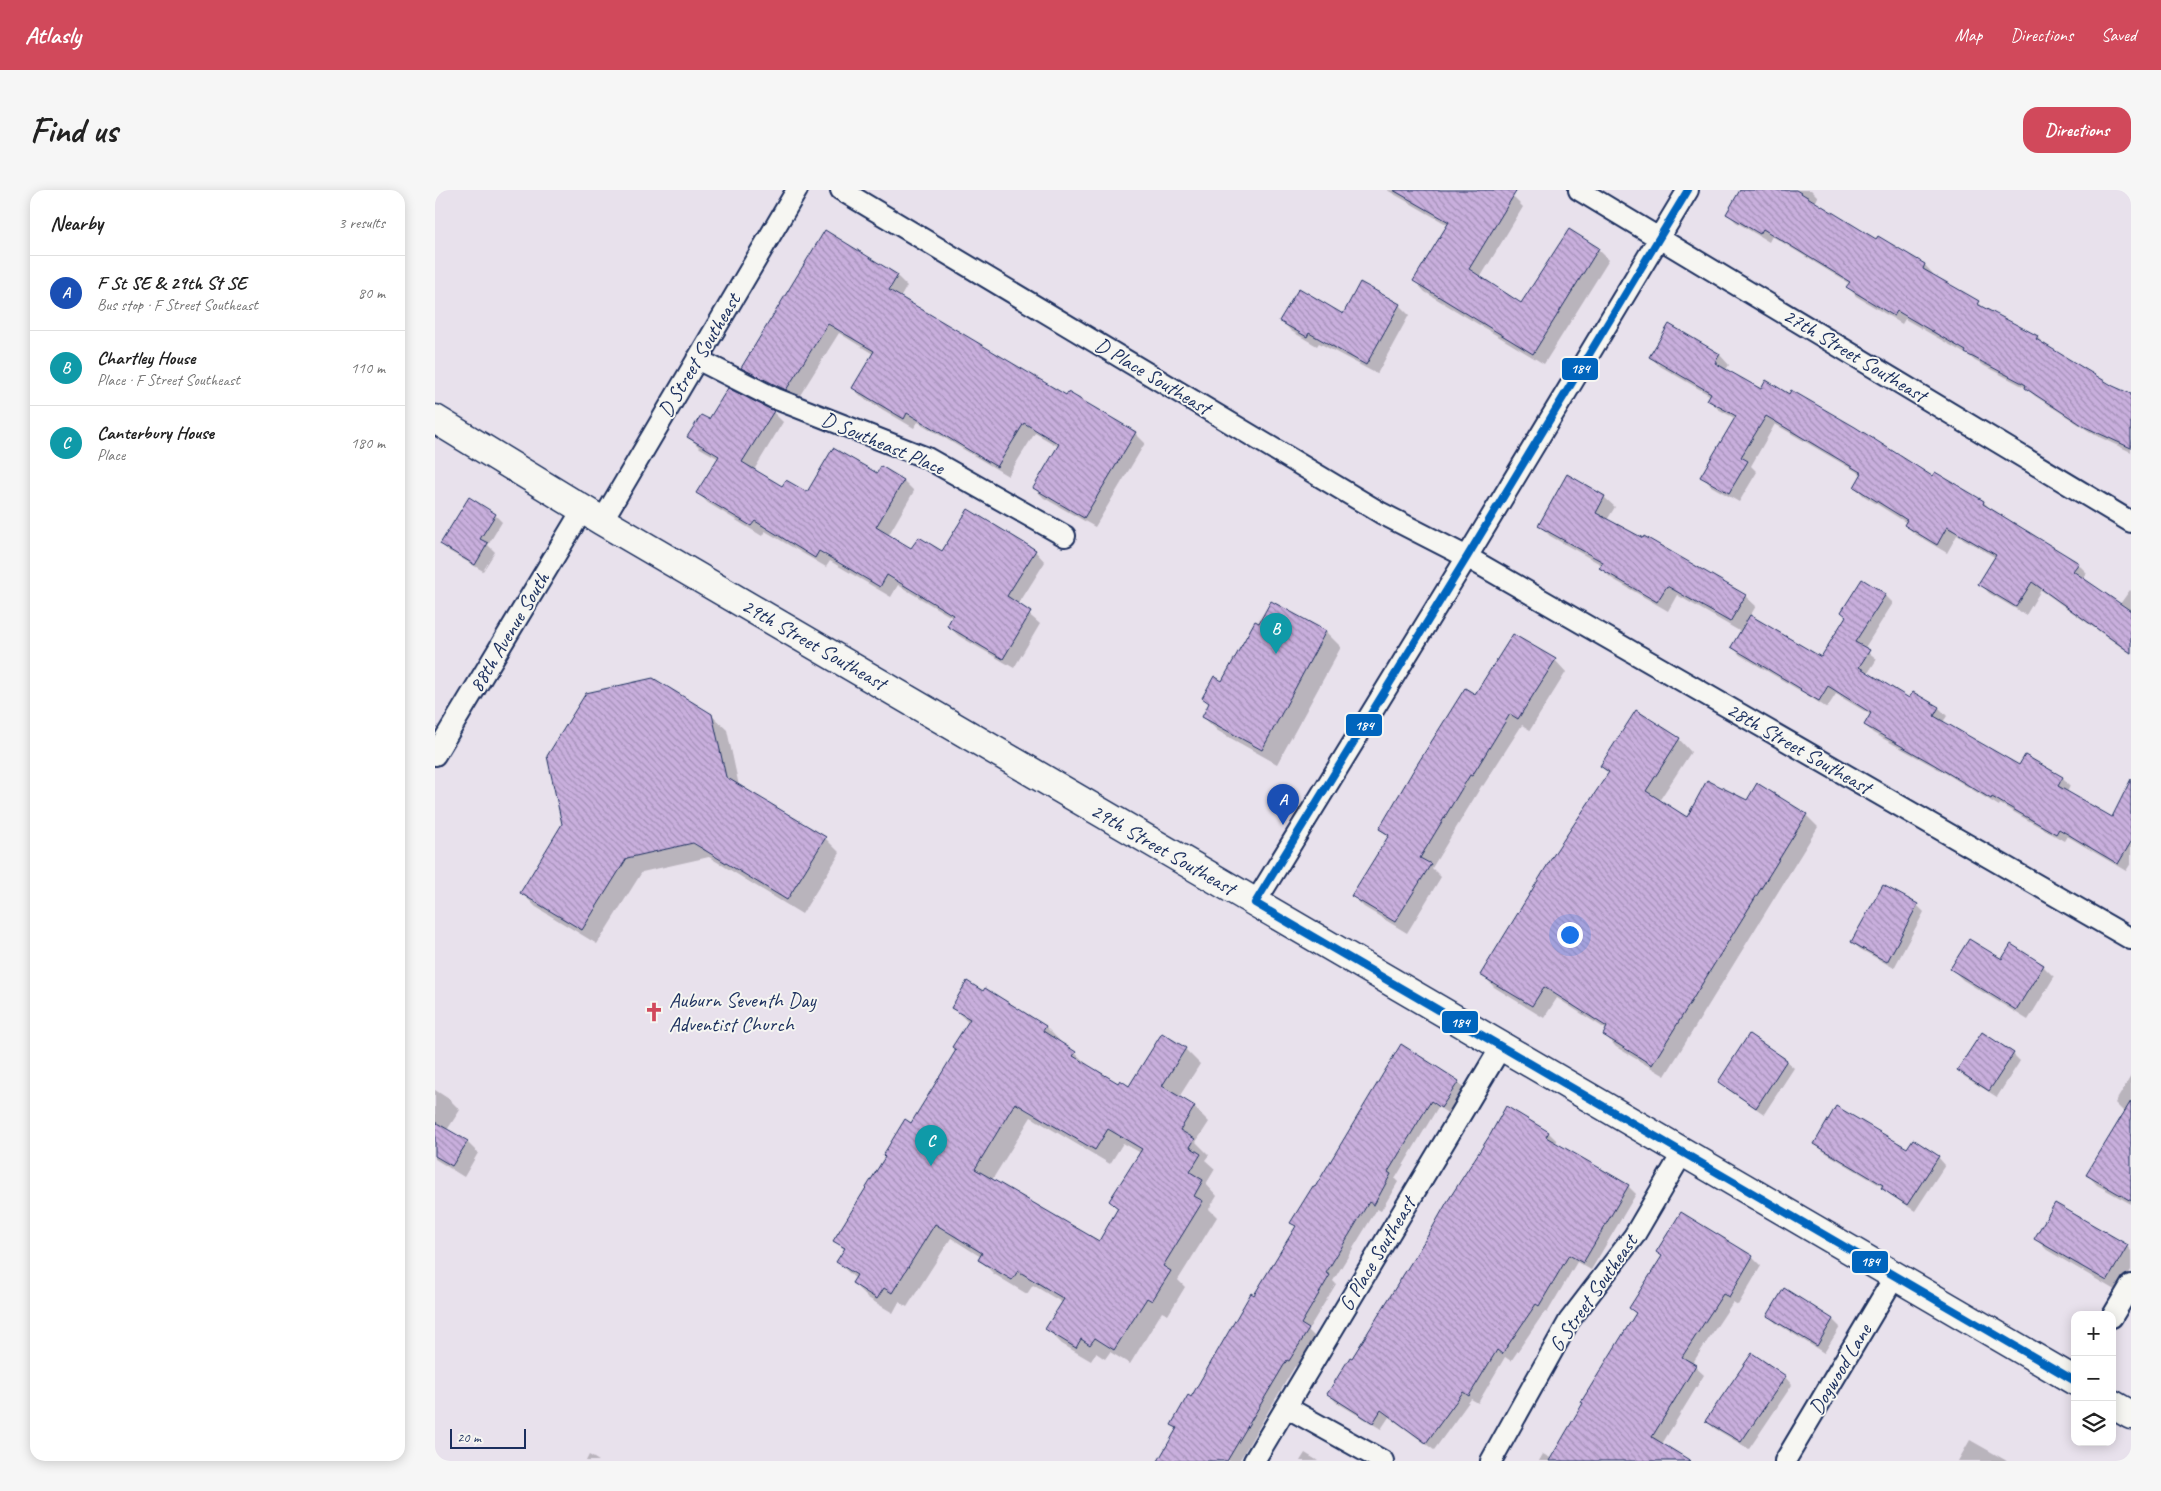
<!DOCTYPE html>
<meta charset="utf-8">
<style>
:root{--surface:#fff;--page:#f6f6f6;--text:#222;--muted:#767676;--line:#e0e0e0;--accent:#d1495b}
body{margin:0;font-family:Caveat,sans-serif;background:var(--page);color:var(--text)}
.controls{position:absolute;right:15px;bottom:15px;display:grid;overflow:hidden;border-radius:10px;box-shadow:0 2px 12px #0003}
.controls button{width:45px;height:45px;display:grid;place-items:center;padding:0;border:0;border-bottom:1px solid var(--line);background:var(--surface);color:var(--text);font:25px sans-serif}
.scale{position:absolute;left:15px;bottom:12px;width:76px;box-sizing:border-box;padding-left:5px;border:2px solid #1b2f5e;border-top:0;font-size:14px;line-height:18px;white-space:nowrap;color:#1b2f5e;-webkit-text-stroke:4px #f6f6f2;paint-order:stroke}
.you{position:absolute;left:1134px;top:744px;width:18px;height:18px;margin:-12px;border:4px solid #fff;border-radius:50%;background:#1a73e8;box-shadow:0 0 0 8px #1a73e833}
.badge{display:grid;place-items:center;width:32px;height:32px;border-radius:50%;background:var(--accent);color:#fff;font-size:16px;font-weight:700}
.pin{position:absolute;translate:-50% -41px;filter:drop-shadow(0 1px 2px #0008)}
.pin::after{content:'';position:absolute;top:26px;width:18px;height:15px;background:inherit;clip-path:polygon(0 0,100% 0,50% 100%)}
.list{margin:0;padding:0;list-style:none}
h2{display:flex;justify-content:space-between;align-items:center;height:65px;margin:0;padding:0 20px;font-size:21px}
h2 small{font-size:16px;font-weight:400;color:var(--muted)}
.list li{display:grid;grid-template-columns:32px 1fr auto;gap:15px;align-items:center;box-sizing:border-box;height:75px;padding:0 20px;border-top:1px solid var(--line)}
.list b{display:block;font-size:19px;white-space:nowrap}
.list p{margin:0;font-size:16px;white-space:nowrap;color:var(--muted)}
.list em{font-size:16px;font-style:normal;color:var(--muted)}
.icon{flex:none;width:28px;height:28px;fill:none;stroke:currentColor;stroke-width:2;stroke-linecap:round;stroke-linejoin:round}
.map{position:relative;flex:none;width:1696px;height:1271px;overflow:hidden;border-radius:15px}
header{display:flex;align-items:center;gap:30px;box-sizing:border-box;height:70px;padding:0 25px;background:var(--accent);color:#fff}
header strong{font-size:24px}
nav{display:flex;gap:28px;margin-inline-start:auto;font-size:18px}
.intro{display:flex;align-items:center;justify-content:space-between;box-sizing:border-box;height:120px;padding:0 30px}
h1{margin:0;font-size:35px}
.button{padding:12px 22px;border-radius:15px;background:var(--accent);color:#fff;font-size:18px;font-weight:700}
main{display:flex;gap:30px;padding:0 30px}
aside{flex:1;background:var(--surface);border-radius:15px;box-shadow:0 2px 12px #0003}
.map>svg:first-child{display:block}
.shadow{fill:#0003;fill-rule:evenodd}
.building{fill:url(#building-back-hatch);stroke:#1b2f5e;fill-rule:evenodd}
.lines{fill:none;stroke-linecap:round;stroke-linejoin:round}
.street-casing{stroke:#1b2f5e;stroke-width:24}
.secondary-casing{stroke:#1b2f5e;stroke-width:31}
.street{stroke:#f6f6f2;stroke-width:20}
.secondary{stroke:#f6f6f2;stroke-width:28}
.bus-1-casing{stroke:#f6f6f2;stroke-width:11}
.bus-1{stroke:#0065bd;stroke-width:8}
.labels{text-anchor:middle;stroke-width:4;stroke-linejoin:round;paint-order:stroke}
.street-label{font-size:21px;fill:#1b2f5e;stroke:#f6f6f2}
.poi-label{font-size:21px;fill:#1b2f5e;stroke:#f6f6f2;text-anchor:start}
.line-badge{stroke:#f6f6f2;stroke-width:2}
.badge-label{font-size:14px;text-anchor:middle;font-weight:bold;fill:#fff}
</style>
<header>
<strong>Atlasly</strong>
<nav><a>Map</a><a>Directions</a><a>Saved</a></nav>
</header>
<div class="intro"><h1>Find us</h1><a class="button">Directions</a></div>
<main>
<aside>
<h2>Nearby<small>3 results</small></h2>
<ul class="list">
<li><span class="badge" style="background:#1a4fb4">A</span><div><b>F St SE &amp; 29th St SE</b><p>Bus stop · F Street Southeast</p></div><em>80 m</em></li>
<li><span class="badge" style="background:#0f9aa8">B</span><div><b>Chartley House</b><p>Place · F Street Southeast</p></div><em>110 m</em></li>
<li><span class="badge" style="background:#0f9aa8">C</span><div><b>Canterbury House</b><p>Place</p></div><em>180 m</em></li>
</ul>
</aside>
<div class="map">
<svg width="1696" height="1271" viewBox="0 0 1696 1271">
<defs>
<pattern id="building-back-hatch" width="6" height="6" patternUnits="userSpaceOnUse" patternTransform="scale(1.25)"><rect width="6" height="6" fill="#c9afdd"/><path d="M-1 5l2 2M0 0l6 6M5-1l2 2" fill="none" stroke="#a28fb6"/></pattern>
</defs>
<rect width="100%" height="100%" fill="#e8e1ec"/>
<filter id="ink" filterUnits="userSpaceOnUse"><feTurbulence type="fractalNoise" baseFrequency=".02" numOctaves="2"/><feDisplacementMap in="SourceGraphic" scale="10" xChannelSelector="R" yChannelSelector="G"/><feConvolveMatrix kernelMatrix="1 2 1 2 8 2 1 2 1" color-interpolation-filters="sRGB"/></filter>
<g filter="url(#ink)">
<path class="shadow" d="M 952,0 L 1067,0 L 1078,7 L 1088,17 L 1045,88 L 1087,115 L 1163,59 L 1174,70 L 1109,174 L 990,102 L 980,91 L 1013,35 Z
M 1307,0 L 1376,0 L 1383,7 L 1380,13 L 1442,51 L 1444,47 L 1490,75 L 1498,84 L 1497,85 L 1543,112 L 1552,121 L 1602,147 L 1610,155 L 1677,197 L 1696,206 L 1696,262 L 1660,245 L 1600,206 L 1593,199 L 1540,171 L 1534,166 L 1470,129 L 1467,134 L 1421,106 L 1413,97 L 1415,94 L 1337,46 L 1334,52 L 1301,32 L 1293,24 Z
M 1689,0 L 1696,0 L 1696,4 Z
M 462,86 L 472,96 L 465,108 L 631,207 L 700,243 L 710,253 L 660,337 L 609,308 L 599,298 L 624,257 L 600,243 L 573,286 L 483,232 L 479,238 L 428,208 L 418,198 L 438,164 L 404,143 L 362,210 L 318,188 L 307,178 Z
M 964,115 L 974,125 L 942,184 L 884,153 L 882,156 L 856,141 L 846,130 L 908,126 Z
M 1234,136 L 1285,165 L 1294,175 L 1290,181 L 1326,201 L 1498,288 L 1500,284 L 1549,312 L 1557,321 L 1643,374 L 1652,383 L 1647,390 L 1685,414 L 1695,400 L 1696,401 L 1696,464 L 1606,400 L 1591,425 L 1554,403 L 1545,393 L 1561,368 L 1522,345 L 1512,363 L 1480,344 L 1470,335 L 1472,333 L 1429,306 L 1420,297 L 1427,285 L 1340,234 L 1316,276 L 1322,282 L 1304,312 L 1276,296 L 1267,286 L 1301,229 L 1283,219 L 1274,209 L 1276,206 L 1225,176 L 1216,167 Z
M 338,222 L 348,232 L 319,280 L 347,298 L 372,304 L 442,285 L 447,278 L 469,291 L 479,301 L 453,346 L 477,360 L 508,362 L 600,361 L 610,372 L 583,415 L 605,434 L 579,478 L 524,446 L 513,436 L 518,428 L 463,395 L 456,407 L 395,371 L 391,377 L 330,341 L 327,346 L 273,313 L 263,303 L 284,269 L 265,258 L 254,247 L 275,231 Z
M 1169,307 L 1180,317 L 1172,330 L 1310,406 L 1321,416 L 1315,426 L 1386,469 L 1412,427 L 1428,390 L 1450,405 L 1458,413 L 1429,459 L 1442,469 L 1433,483 L 1475,510 L 1478,504 L 1504,518 L 1512,526 L 1508,532 L 1584,577 L 1590,566 L 1627,588 L 1635,596 L 1632,602 L 1677,628 L 1696,598 L 1696,673 L 1691,681 L 1632,646 L 1629,651 L 1565,614 L 1564,616 L 1507,581 L 1438,543 L 1430,535 L 1436,525 L 1401,504 L 1392,518 L 1369,503 L 1305,465 L 1298,457 L 1306,442 L 1242,405 L 1233,421 L 1176,388 L 1166,378 L 1167,375 L 1115,346 L 1105,336 Z
M 60,325 L 67,332 L 53,355 L 60,362 L 48,381 L 14,361 L 6,354 Z
M 837,413 L 891,442 L 906,457 L 842,574 L 783,541 L 768,527 L 775,514 L 768,508 L 788,493 Z
M 1120,470 L 1131,482 L 1095,540 L 1087,535 L 1048,596 L 1047,595 L 997,678 L 1006,687 L 972,743 L 929,717 L 918,706 L 954,647 L 945,639 L 1041,506 Z
M 276,525 L 292,540 L 304,596 L 390,648 L 405,663 L 367,724 L 274,667 L 207,682 L 162,754 L 101,717 L 86,702 Z
M 1244,549 L 1256,562 L 1224,611 L 1253,629 L 1312,612 L 1371,625 L 1383,637 L 1230,886 L 1181,857 L 1169,844 L 1172,840 L 1122,808 L 1109,828 L 1059,797 L 1047,784 L 1174,584 L 1166,576 Z
M 1482,715 L 1489,722 L 1459,778 L 1425,759 L 1418,752 Z
M 1567,771 L 1608,776 L 1619,787 L 1593,830 L 1528,790 L 1517,779 Z
M 517,817 L 611,837 L 625,851 L 624,853 L 640,863 L 655,877 L 683,895 L 695,898 L 750,859 L 765,874 L 744,907 L 759,917 L 774,932 L 761,952 L 774,965 L 770,970 L 780,979 L 771,994 L 782,1006 L 774,1019 L 782,1027 L 743,1090 L 750,1097 L 733,1125 L 727,1122 L 695,1174 L 675,1162 L 670,1169 L 661,1163 L 656,1171 L 627,1154 L 612,1139 L 628,1113 L 598,1095 L 592,1104 L 559,1084 L 544,1069 L 546,1067 L 516,1048 L 472,1117 L 464,1112 L 458,1123 L 433,1108 L 418,1093 L 421,1089 L 402,1072 L 410,1060 L 400,1050 L 476,935 L 522,860 L 534,833 ZM 596,927 L 675,974 L 688,953 L 706,963 L 675,1011 L 683,1019 L 664,1052 L 557,990 Z
M 967,856 L 1023,892 L 1030,899 L 1014,924 L 1003,917 L 960,989 L 963,992 L 946,1021 L 942,1019 L 898,1091 L 901,1094 L 873,1140 L 880,1147 L 862,1178 L 860,1176 L 804,1271 L 794,1271 L 790,1268 L 788,1271 L 724,1271 L 743,1240 L 737,1234 L 756,1209 L 862,1038 L 857,1033 L 881,999 Z
M 1578,864 L 1585,871 L 1562,907 L 1530,887 L 1523,880 Z
M 1351,871 L 1359,878 L 1329,924 L 1292,899 L 1285,892 Z
M 1696,886 L 1696,1014 L 1662,995 L 1653,985 L 1690,923 L 1680,913 Z
M 0,900 L 14,909 L 25,920 L 12,940 L 32,952 L 43,963 L 29,987 L 0,969 Z
M 1071,918 L 1114,943 L 1122,951 L 1120,954 L 1193,996 L 1201,1004 L 1156,1080 L 1142,1072 L 1112,1123 L 1110,1121 L 1076,1171 L 1070,1167 L 1043,1213 L 1036,1209 L 999,1260 L 954,1227 L 946,1239 L 901,1212 L 894,1204 L 917,1170 L 1056,946 Z
M 1381,954 L 1473,959 L 1503,967 L 1510,975 L 1480,1021 L 1455,1005 L 1448,997 L 1388,961 Z
M 1246,1024 L 1317,1067 L 1326,1076 L 1303,1115 L 1298,1112 L 1257,1174 L 1269,1185 L 1227,1254 L 1254,1271 L 1104,1271 L 1108,1264 L 1117,1269 L 1201,1124 L 1195,1118 L 1228,1068 L 1223,1062 Z
M 1601,1049 L 1692,1056 L 1696,1061 L 1696,1080 L 1683,1102 L 1612,1060 Z
M 1349,1100 L 1398,1130 L 1405,1137 L 1389,1163 L 1341,1133 L 1333,1125 Z
M 1350,1187 L 1357,1195 L 1314,1259 L 1279,1238 L 1272,1231 Z
M 1535,1250 L 1572,1271 L 1523,1271 Z
M 870,1263 L 883,1271 L 865,1271 Z
M 154,1265 L 164,1271 L 151,1271 Z"/>
<path class="building" d="M 958,0 L 1082,0 L 1034,79 L 1086,113 L 1134,39 L 1164,58 L 1098,164 L 978,91 L 1014,32 Z
M 1305,0 L 1361,0 L 1441,49 L 1443,46 L 1490,74 L 1488,79 L 1544,111 L 1542,114 L 1603,146 L 1601,149 L 1678,196 L 1696,204 L 1696,258 L 1650,237 L 1590,198 L 1591,195 L 1530,163 L 1531,161 L 1462,121 L 1459,126 L 1411,97 L 1415,92 L 1328,39 L 1325,44 L 1291,24 Z
M 390,40 L 463,85 L 454,100 L 631,205 L 633,202 L 701,242 L 649,328 L 598,298 L 624,254 L 589,233 L 562,277 L 472,223 L 469,229 L 417,198 L 439,161 L 393,134 L 351,200 L 306,178 Z
M 925,92 L 965,114 L 931,175 L 874,143 L 872,147 L 844,131 L 864,98 L 908,124 Z
M 1234,134 L 1285,164 L 1280,173 L 1326,199 L 1331,190 L 1354,204 L 1356,200 L 1420,237 L 1497,286 L 1500,282 L 1549,311 L 1548,314 L 1644,373 L 1638,381 L 1696,421 L 1696,463 L 1597,392 L 1581,417 L 1543,394 L 1561,365 L 1512,337 L 1502,355 L 1469,335 L 1472,330 L 1419,297 L 1427,283 L 1331,226 L 1306,267 L 1313,271 L 1294,303 L 1265,287 L 1301,226 L 1272,210 L 1276,203 L 1214,167 Z
M 293,198 L 339,221 L 307,272 L 347,296 L 351,290 L 372,302 L 398,258 L 442,283 L 446,276 L 469,290 L 441,337 L 476,358 L 484,347 L 507,361 L 533,319 L 601,360 L 572,406 L 596,422 L 568,469 L 512,436 L 518,425 L 452,385 L 445,397 L 384,361 L 380,368 L 320,331 L 316,336 L 261,303 L 284,266 L 252,247 L 266,225 L 274,229 Z
M 1132,284 L 1170,306 L 1161,323 L 1208,348 L 1209,346 L 1311,405 L 1295,432 L 1232,396 L 1222,412 L 1164,378 L 1168,372 L 1103,336 Z
M 34,307 L 61,324 L 45,349 L 53,353 L 40,375 L 5,354 Z
M 1427,389 L 1451,404 L 1420,452 L 1435,460 L 1424,477 L 1474,508 L 1478,502 L 1504,517 L 1499,526 L 1584,575 L 1590,565 L 1628,587 L 1623,596 L 1677,627 L 1696,589 L 1696,652 L 1683,674 L 1624,639 L 1621,644 L 1557,607 L 1556,609 L 1498,574 L 1429,535 L 1436,523 L 1393,496 L 1384,511 L 1365,500 L 1366,499 L 1296,457 L 1315,425 L 1386,467 L 1411,426 L 1406,422 Z
M 836,411 L 891,441 L 827,560 L 767,527 L 774,513 L 767,508 L 779,486 L 787,491 L 820,431 L 824,433 Z
M 1078,444 L 1121,469 L 1083,529 L 1075,524 L 1037,586 L 1035,585 L 985,668 L 996,674 L 960,732 L 916,706 L 954,645 L 944,639 L 978,581 L 1030,498 L 1040,504 Z
M 218,488 L 277,524 L 291,587 L 391,647 L 352,710 L 258,653 L 192,668 L 147,740 L 85,703 L 127,634 L 112,566 L 151,503 Z
M 1201,520 L 1245,548 L 1211,601 L 1252,627 L 1272,590 L 1312,610 L 1322,593 L 1372,624 L 1217,875 L 1168,845 L 1172,837 L 1109,797 L 1097,816 L 1045,785 L 1121,661 L 1174,582 L 1165,576 Z
M 1448,695 L 1483,714 L 1452,772 L 1416,752 Z
M 1534,749 L 1567,769 L 1576,754 L 1609,775 L 1581,820 L 1515,779 Z
M 532,791 L 548,801 L 550,798 L 611,836 L 608,841 L 641,862 L 638,866 L 683,893 L 685,890 L 694,896 L 727,843 L 751,858 L 727,896 L 760,916 L 745,940 L 760,949 L 755,957 L 766,964 L 755,982 L 768,990 L 759,1006 L 768,1011 L 728,1076 L 736,1081 L 717,1111 L 712,1108 L 679,1160 L 660,1148 L 655,1155 L 646,1149 L 641,1158 L 610,1139 L 629,1109 L 583,1081 L 577,1090 L 543,1070 L 547,1063 L 500,1034 L 457,1103 L 449,1098 L 442,1109 L 417,1093 L 422,1085 L 401,1072 L 410,1058 L 398,1051 L 450,967 L 448,965 L 470,929 L 476,933 L 521,860 L 517,857 L 535,829 L 516,818 ZM 580,913 L 660,960 L 673,939 L 707,959 L 674,1011 L 683,1018 L 664,1051 L 540,979 Z
M 1547,842 L 1579,863 L 1554,901 L 1522,880 Z
M 1314,844 L 1352,870 L 1321,918 L 1283,892 Z
M 966,854 L 1024,891 L 1006,918 L 996,911 L 953,982 L 956,984 L 939,1015 L 934,1012 L 891,1083 L 895,1085 L 866,1134 L 874,1139 L 854,1171 L 852,1170 L 792,1271 L 723,1271 L 742,1238 L 736,1235 L 753,1205 L 756,1207 L 816,1103 L 819,1105 L 861,1036 L 855,1033 L 878,996 L 880,997 Z
M 1696,911 L 1696,1011 L 1651,985 Z
M 1071,916 L 1114,942 L 1111,947 L 1194,995 L 1148,1073 L 1134,1065 L 1104,1116 L 1101,1114 L 1067,1164 L 1062,1160 L 1034,1206 L 1028,1202 L 991,1253 L 946,1220 L 938,1233 L 892,1204 L 915,1167 L 917,1168 L 995,1042 L 1012,1012 L 1055,945 Z
M 1401,916 L 1472,958 L 1478,949 L 1504,966 L 1472,1015 L 1446,998 L 1448,995 L 1379,954 Z
M 0,932 L 33,951 L 17,976 L 0,966 Z
M 1620,1013 L 1693,1055 L 1672,1091 L 1599,1049 Z
M 1246,1022 L 1318,1066 L 1294,1107 L 1288,1104 L 1247,1167 L 1261,1175 L 1217,1247 L 1256,1271 L 1114,1271 L 1148,1213 L 1146,1212 L 1201,1123 L 1194,1118 L 1227,1066 L 1221,1062 Z
M 1349,1098 L 1398,1129 L 1382,1156 L 1332,1126 Z
M 1317,1163 L 1351,1186 L 1306,1252 L 1270,1231 Z"/>
<g class="lines">
<defs>
<path id="street" d="M 406,0 L 946,323 L 1032,367 L 1696,749
M 1144,0 L 1696,332
M 262,169 L 339,208 L 492,268 L 630,346
M 167,331 L 362,0
M 0,565 L 148,319
M 820,713 L 1032,367 L 1253,0
M 1677,1127 L 1696,1095
M 851,1217 L 948,1271
M 819,1271 L 1066,857
M 1056,1271 L 1134,1131 L 1199,1046 L 1248,962
M 1350,1271 L 1460,1086"/>
<path id="secondary" d="M 0,229 L 167,331 L 1640,1191
M 1677,1214 L 1696,1225"/>
</defs>
<use href="#street" class="street-casing"/>
<use href="#secondary" class="secondary-casing"/>
<use href="#street" class="street"/>
<use href="#secondary" class="secondary"/>
<defs>
<path id="bus-1" d="M 820,713 L 1640,1191
M 820,713 L 1032,367 L 1253,0"/>
</defs>
<use href="#bus-1" class="bus-1-casing"/>
<use href="#bus-1" class="bus-1"/>
</g>
</g>
<defs>
<symbol id="church-bare" viewBox="-9 -9 18 18"><path d="M-1.2-6h2.4v3.5h3.3v2.4h-3.3V6h-2.4V-.1h-3.3v-2.4h3.3Z" fill="#d1495b" stroke="#f6f6f2" stroke-width="2.5" paint-order="stroke"/></symbol>
</defs>
<g fill-rule="evenodd">
<use href="#church-bare" x="205" y="808" width="28" height="28"/>
</g>
<g class="labels">
<g class="street-label">
<text transform="translate(264 165) rotate(-59)" y="7">D Street Southeast</text>
<text transform="translate(1420 165) rotate(31)" y="7">27th Street Southeast</text>
<text transform="translate(718 186) rotate(31)" y="7">D Place Southeast</text>
<text transform="translate(448 253) rotate(23)" y="7">D Southeast Place</text>
<text transform="translate(74 442) rotate(-59)" y="7">88th Avenue South</text>
<text transform="translate(379 454) rotate(30)" y="7">29th Street Southeast</text>
<text transform="translate(1364 558) rotate(30)" y="7">28th Street Southeast</text>
<text transform="translate(728 659) rotate(30)" y="7">29th Street Southeast</text>
<text transform="translate(942 1064) rotate(-59)" y="7">G Place Southeast</text>
<text transform="translate(1158 1103) rotate(-55)" y="7">G Street Southeast</text>
<text transform="translate(1405 1179) rotate(-59)" y="7">Dogwood Lane</text>
</g>
<g class="poi-label">
<text x="234" y="817">Auburn Seventh Day<tspan x="234" dy="24">Adventist Church</tspan></text>
</g>
</g>
<g class="line-badge">
<rect x="1126" y="167" width="38" height="24" rx="5" fill="#0065bd"/>
<rect x="910" y="523" width="38" height="24" rx="5" fill="#0065bd"/>
<rect x="1006" y="820" width="38" height="24" rx="5" fill="#0065bd"/>
<rect x="1416" y="1060" width="38" height="24" rx="5" fill="#0065bd"/>
</g>
<g class="badge-label">
<text x="1145" y="183">184</text>
<text x="929" y="540">184</text>
<text x="1025" y="837">184</text>
<text x="1435" y="1076">184</text>
</g>
</svg>
<div class="controls">
<button>+</button>
<button>−</button>
<button><svg class="icon" aria-label="layers" viewBox="0 0 24 24"><path d="M12 4l9 5-9 5-9-5zM3 14l9 5 9-5"/></svg></button>
</div>
<div class="scale">20 m</div>
<div class="you"></div>
<div class="pin badge" style="left:848px;top:635px;background:#1a4fb4">A</div>
<div class="pin badge" style="left:841px;top:464px;background:#0f9aa8">B</div>
<div class="pin badge" style="left:496px;top:976px;background:#0f9aa8">C</div>
</div>
</main>
